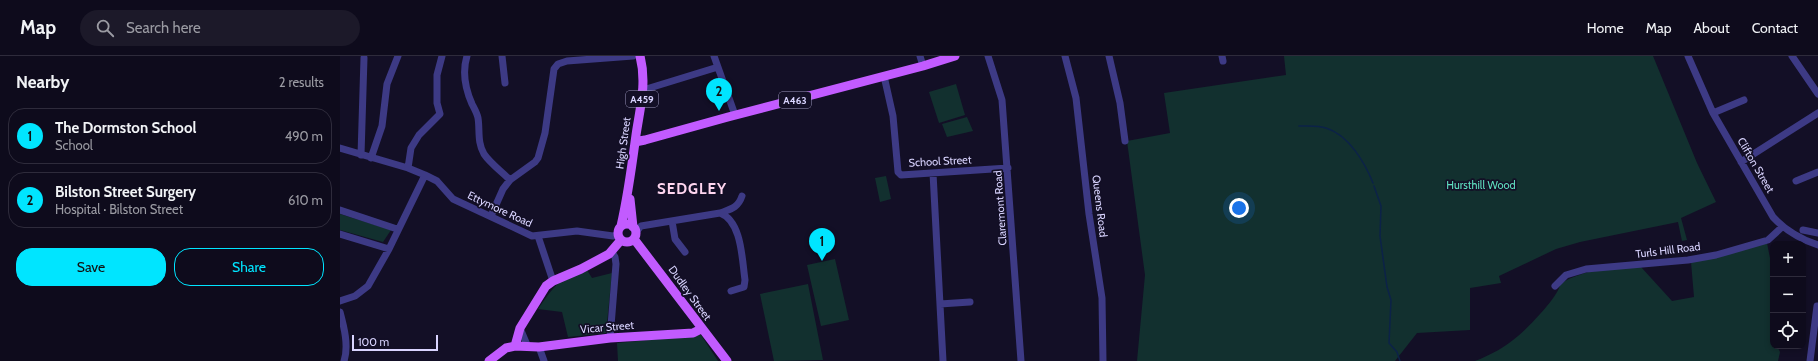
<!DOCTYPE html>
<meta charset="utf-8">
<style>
:root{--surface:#0e0b1c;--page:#1c1929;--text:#f1f3f6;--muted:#9b9ba3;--line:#2e2b3b;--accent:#00e5ff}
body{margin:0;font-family:Cabin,sans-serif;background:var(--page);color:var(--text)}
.controls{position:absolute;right:12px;bottom:12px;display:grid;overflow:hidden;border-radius:8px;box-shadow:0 2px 6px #0003}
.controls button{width:36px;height:36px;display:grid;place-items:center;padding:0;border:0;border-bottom:1px solid var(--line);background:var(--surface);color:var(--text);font:20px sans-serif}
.scale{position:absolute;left:12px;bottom:10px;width:86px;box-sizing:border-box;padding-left:4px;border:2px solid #d9d4ff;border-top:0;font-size:11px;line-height:14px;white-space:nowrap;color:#d9d4ff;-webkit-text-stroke:3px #130f26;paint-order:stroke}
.you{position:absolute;left:899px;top:152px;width:14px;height:14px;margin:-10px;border:3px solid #fff;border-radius:50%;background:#1a73e8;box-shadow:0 0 0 6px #1a73e833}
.badge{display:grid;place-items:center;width:26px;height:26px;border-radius:50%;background:var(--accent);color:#111;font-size:13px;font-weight:700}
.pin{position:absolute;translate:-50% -33px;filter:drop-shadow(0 1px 2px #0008)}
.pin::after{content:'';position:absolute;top:21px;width:14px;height:12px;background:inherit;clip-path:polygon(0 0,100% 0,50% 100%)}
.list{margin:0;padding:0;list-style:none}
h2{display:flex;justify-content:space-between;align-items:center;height:52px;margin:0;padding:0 16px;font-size:17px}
h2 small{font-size:13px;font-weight:400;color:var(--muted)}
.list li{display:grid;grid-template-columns:26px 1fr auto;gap:12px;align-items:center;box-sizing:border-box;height:56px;margin:0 8px 8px;padding:0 8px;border:1px solid var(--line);border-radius:16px}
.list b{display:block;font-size:15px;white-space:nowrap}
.list p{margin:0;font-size:13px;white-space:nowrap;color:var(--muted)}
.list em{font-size:13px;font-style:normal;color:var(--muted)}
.actions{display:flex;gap:8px;padding:12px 16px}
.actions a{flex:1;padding:9px 0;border:1px solid var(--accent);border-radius:16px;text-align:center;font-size:14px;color:var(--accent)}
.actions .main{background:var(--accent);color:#111}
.icon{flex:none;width:22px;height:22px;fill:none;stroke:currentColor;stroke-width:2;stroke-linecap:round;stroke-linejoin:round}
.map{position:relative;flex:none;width:1478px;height:305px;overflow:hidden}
header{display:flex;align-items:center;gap:24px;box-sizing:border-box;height:56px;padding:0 20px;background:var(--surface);border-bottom:1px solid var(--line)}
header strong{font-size:19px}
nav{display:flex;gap:22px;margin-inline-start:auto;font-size:14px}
.search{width:280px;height:36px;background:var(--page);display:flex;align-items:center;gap:10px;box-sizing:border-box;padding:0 14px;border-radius:22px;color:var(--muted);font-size:15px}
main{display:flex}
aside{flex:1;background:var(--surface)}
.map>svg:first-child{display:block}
.green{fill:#12302f}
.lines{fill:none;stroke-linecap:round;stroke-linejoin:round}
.stream{stroke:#0c2248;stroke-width:1.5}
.minor{stroke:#3d3a85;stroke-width:7}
.major{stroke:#c25bff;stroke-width:9}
.labels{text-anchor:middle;stroke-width:3.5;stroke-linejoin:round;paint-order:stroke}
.shield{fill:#130f26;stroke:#9e99be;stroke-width:1}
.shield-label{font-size:10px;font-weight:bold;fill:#d9d4ff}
.street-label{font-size:11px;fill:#d9d4ff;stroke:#130f26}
.park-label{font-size:11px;fill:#5fe0c0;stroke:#130f26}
.district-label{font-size:15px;font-weight:bold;letter-spacing:1px;fill:#ffd6f0;stroke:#130f26}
</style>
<header>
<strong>Map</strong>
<div class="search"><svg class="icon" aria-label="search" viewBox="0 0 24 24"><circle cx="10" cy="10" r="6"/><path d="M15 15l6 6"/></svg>Search here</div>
<nav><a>Home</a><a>Map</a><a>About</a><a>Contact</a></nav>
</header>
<main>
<aside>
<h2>Nearby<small>2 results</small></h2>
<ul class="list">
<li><span class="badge">1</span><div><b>The Dormston School</b><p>School</p></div><em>490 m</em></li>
<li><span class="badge">2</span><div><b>Bilston Street Surgery</b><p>Hospital · Bilston Street</p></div><em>610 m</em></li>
</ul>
<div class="actions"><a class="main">Save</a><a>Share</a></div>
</aside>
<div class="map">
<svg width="1478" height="305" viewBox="0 0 1478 305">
<rect width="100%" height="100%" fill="#130f26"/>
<path class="green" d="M 944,0 L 1313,0 L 1357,107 L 1376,146 L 1341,162 L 1347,184 L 1342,185 L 1338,166 L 1240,186 L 1216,193 L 1159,220 L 1161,227 L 1130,232 L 1130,274 L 1077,277 L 1055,305 L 797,305 L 805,219 L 787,85 L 830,77 L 824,37 L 946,19 Z
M 616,28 L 625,59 L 599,67 L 589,36 Z
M 627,61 L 633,75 L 607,81 L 602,68 Z
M 546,120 L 551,143 L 540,146 L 535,122 Z
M 0,158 L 51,174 L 43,186 L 0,174 Z
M 1427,187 L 1433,217 L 1433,290 L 1437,290 L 1440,296 L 1438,305 L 1135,305 C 1151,299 1165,291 1178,280 C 1187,273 1220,239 1220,228 C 1245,212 1273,213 1301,211 L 1332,245 L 1354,241 L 1351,206 Z
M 495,203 L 509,264 L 481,270 L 467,209 Z
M 247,214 L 252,222 L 272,217 L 266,277 L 228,281 L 222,256 L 198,253 C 215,229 218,223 247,214 Z
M 468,228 L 483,304 L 434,305 L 420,238 Z
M 361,279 L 378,305 L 278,305 L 277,287 Z"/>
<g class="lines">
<path class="stream" d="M 959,70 C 967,70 978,69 986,72 C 1009,79 1025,107 1033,127
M 1034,130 L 1041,150 L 1040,180 L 1047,231 L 1051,244 L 1049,287 L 1057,296 L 1060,305"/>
<path class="minor" d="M 127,0 C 122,16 125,32 132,48 C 134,52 137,57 138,62 C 140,74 137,86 144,98 C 150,107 162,116 170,124
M 162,0 L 165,27
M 374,0 L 395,59
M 580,0 L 583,10
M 648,0 L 662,44 L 681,305
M 725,0 L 736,42 L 749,158 L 762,242 L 763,305
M 769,0 L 780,47 L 785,85
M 882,0 L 883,5
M 1348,0 L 1373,57 L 1433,161 C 1446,175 1460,183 1478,189
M 1452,0 L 1478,38
M 544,20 L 553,60 L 558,116 L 561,119 L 668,112
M 303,34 L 378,11
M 1373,57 L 1404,44
M 0,92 L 68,112 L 85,119 L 97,125 L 113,143 L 192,180 L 237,175 L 273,180 L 278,179
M 21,99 L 24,2
M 31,102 L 42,70 L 47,28 L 58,0
M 1401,106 L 1478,57
M 68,112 L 71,92 L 79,79 L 100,58 L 97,47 L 97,19 L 102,0
M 593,117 L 603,305
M 1456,125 L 1478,116
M 0,154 L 57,173
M 380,157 C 391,153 398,152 402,140
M 151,160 L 163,133 L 170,124 L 195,106 L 198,102 L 205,77 L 214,13 L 218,8 L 227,5 L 293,0
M 332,165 L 335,183 L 345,196
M 1463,174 L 1478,177
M 296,176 L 301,170 L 380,157 C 402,165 402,204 405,224 L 404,231 L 391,235
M 0,178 L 49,193
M 198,180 L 213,225
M 1215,230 L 1226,219 L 1246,213 L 1348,204 L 1376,199 L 1428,184 L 1442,171
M 0,245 L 15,240 L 28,230 L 49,193 L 85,119
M 600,248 L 630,246
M 0,256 C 4,271 9,290 4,305
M 180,272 L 188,291
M 270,282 L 276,208 L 275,201 L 272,196
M 199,291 L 204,305
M 1470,305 L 1477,250"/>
<path class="major" d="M 295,86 L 305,84 L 388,61 L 583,10 L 615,0
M 290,143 L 293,171
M278 177a9 9 0 1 1 18 0a9 9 0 1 1-18 0Z
M 281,170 C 288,140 292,109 296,79 C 300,52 307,27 300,0
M 294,183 L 387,305
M 175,290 L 180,272 L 206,230 L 213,225 L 241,213 L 269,198 L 281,184
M 149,305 L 166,292 L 175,290 L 199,291 L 270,282 L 353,277 L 361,273"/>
</g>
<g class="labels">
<g class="shield">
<rect x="286" y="35" width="32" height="16" rx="3"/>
<rect x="439" y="36" width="32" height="16" rx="3"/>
</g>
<g class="shield-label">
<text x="302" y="47">A459</text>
<text x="455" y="48">A463</text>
</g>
<g class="street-label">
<text transform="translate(283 87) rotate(-82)" y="4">High Street</text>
<text transform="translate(600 105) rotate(-3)" y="4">School Street</text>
<text transform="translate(1416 109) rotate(60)" y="4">Clifton Street</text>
<text transform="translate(760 150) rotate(83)" y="4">Queens Road</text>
<text transform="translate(660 152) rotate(-94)" y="4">Claremont Road</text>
<text transform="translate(160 153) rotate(25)" y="4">Ettymore Road</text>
<text transform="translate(1328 194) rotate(-7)" y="4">Turls Hill Road</text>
<text transform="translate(350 237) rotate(54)" y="4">Dudley Street</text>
<text transform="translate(267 271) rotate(-5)" y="4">Vicar Street</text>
</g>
<g class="park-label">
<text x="1141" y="133">Hursthill Wood</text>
</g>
<g class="district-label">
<text x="352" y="138">SEDGLEY</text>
</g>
</g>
</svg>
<div class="controls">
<button>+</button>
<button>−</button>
<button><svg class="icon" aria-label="locate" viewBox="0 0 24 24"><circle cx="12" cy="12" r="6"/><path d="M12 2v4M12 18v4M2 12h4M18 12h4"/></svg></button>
</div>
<div class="scale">100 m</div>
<div class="you"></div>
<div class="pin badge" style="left:482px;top:205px">1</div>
<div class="pin badge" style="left:379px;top:55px">2</div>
</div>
</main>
